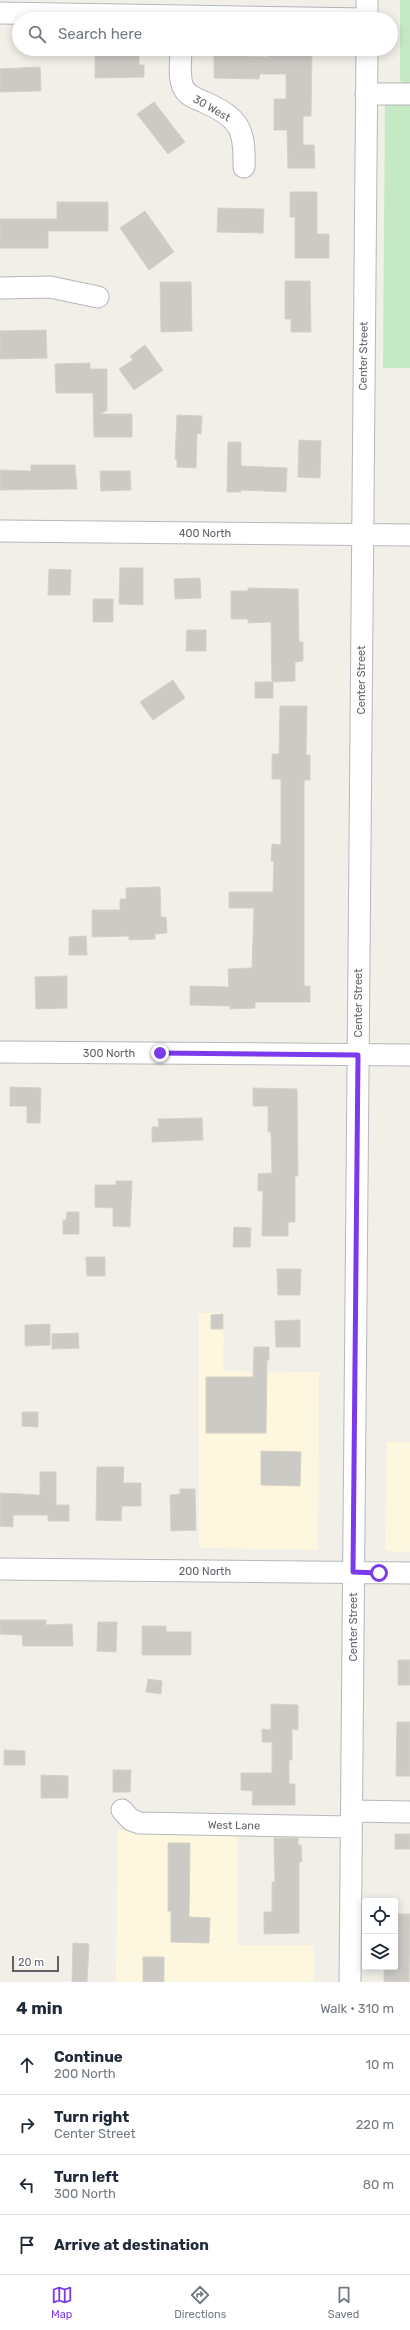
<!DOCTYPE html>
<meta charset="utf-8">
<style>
:root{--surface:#fff;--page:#f2f2f3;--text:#1f2937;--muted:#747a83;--line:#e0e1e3;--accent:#7c3aed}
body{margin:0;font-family:Rubik,sans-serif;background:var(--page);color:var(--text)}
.controls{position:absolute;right:12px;bottom:12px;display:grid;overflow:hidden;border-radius:4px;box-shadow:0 2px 10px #0003}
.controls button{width:36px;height:36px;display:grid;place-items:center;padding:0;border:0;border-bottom:1px solid var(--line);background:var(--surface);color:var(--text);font:20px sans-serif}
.scale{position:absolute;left:12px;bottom:10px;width:47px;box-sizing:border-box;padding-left:4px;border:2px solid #5f6368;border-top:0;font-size:11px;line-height:14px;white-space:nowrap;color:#5f6368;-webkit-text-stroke:3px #fff;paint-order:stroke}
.stop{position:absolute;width:12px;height:12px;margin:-9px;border:3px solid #7c3aed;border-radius:50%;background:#fff}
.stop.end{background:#7c3aed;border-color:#fff;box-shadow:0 1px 4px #0008}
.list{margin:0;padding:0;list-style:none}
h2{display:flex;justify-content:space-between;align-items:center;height:52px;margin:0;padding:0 16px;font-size:17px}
h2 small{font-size:13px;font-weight:400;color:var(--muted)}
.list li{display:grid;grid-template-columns:26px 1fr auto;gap:12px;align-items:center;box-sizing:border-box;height:60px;padding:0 16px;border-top:1px solid var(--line)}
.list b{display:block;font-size:15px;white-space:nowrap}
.list p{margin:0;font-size:13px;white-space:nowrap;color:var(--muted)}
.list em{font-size:13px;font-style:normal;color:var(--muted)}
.icon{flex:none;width:22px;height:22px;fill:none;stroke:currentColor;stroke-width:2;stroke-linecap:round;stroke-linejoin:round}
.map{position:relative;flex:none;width:410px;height:1982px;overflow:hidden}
.search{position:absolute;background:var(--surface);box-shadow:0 2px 10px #0003;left:12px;right:12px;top:12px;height:44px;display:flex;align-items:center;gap:10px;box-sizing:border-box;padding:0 14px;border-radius:22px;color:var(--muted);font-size:15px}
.sheet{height:292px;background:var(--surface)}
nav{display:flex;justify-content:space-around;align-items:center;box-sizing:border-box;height:56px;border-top:1px solid var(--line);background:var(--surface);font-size:11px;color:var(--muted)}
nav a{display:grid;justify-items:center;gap:2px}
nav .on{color:var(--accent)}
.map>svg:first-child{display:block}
.commercial{fill:#fef7e0}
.green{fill:#c5e8c5}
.building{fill:#cccac5;stroke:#d6d1c6}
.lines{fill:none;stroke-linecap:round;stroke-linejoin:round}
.minor-casing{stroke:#b5b8bc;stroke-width:23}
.minor{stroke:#fff;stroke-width:21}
.route{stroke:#7c3aed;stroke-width:5}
.labels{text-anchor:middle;stroke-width:4;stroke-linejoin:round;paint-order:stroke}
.street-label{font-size:11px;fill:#5f6368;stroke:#fff}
</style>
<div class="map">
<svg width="410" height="1982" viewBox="0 0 410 1982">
<rect width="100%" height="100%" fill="#f1efe8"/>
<path class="commercial" d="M 199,1313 L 224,1313 L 223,1371 L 319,1372 L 318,1550 L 199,1548 Z
M 387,1442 L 410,1442 L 410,1552 L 385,1551 Z
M 118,1830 L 237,1831 L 237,1945 L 314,1945 L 314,1982 L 116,1982 Z"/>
<path class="green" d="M 400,0 L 410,0 L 410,83 L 401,83 L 400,78 Z
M 385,104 L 410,104 L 410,368 L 383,368 Z"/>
<path class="building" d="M 268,50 L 312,50 L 311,116 L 303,116 L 303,145 L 314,145 L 315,168 L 288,168 L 287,130 L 274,130 L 274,99 L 286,99 L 286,74 L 260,74 L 259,79 L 214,78 L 214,56 L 268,57 Z
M 95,52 L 139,52 L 139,65 L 144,65 L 144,77 L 95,78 Z
M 40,67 L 41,91 L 0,92 L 0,69 Z
M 154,102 L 185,142 L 168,154 L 137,114 Z
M 290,192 L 317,192 L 317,234 L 329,234 L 329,258 L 295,258 L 295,217 L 290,217 Z
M 57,202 L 108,202 L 108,231 L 48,231 L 48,248 L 0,248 L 0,219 L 57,219 Z
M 218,208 L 264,209 L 263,233 L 217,232 Z
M 145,211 L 174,252 L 149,270 L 120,228 Z
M 285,281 L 310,281 L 311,332 L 291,332 L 291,319 L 285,319 Z
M 160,282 L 191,282 L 192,331 L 161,332 Z
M 46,330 L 47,358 L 0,359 L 0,331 Z
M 145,345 L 163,370 L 134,390 L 119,369 L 133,360 L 130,356 Z
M 90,363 L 90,369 L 107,369 L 107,410 L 100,414 L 132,414 L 132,437 L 94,437 L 93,393 L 56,393 L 55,364 Z
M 177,415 L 202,416 L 201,434 L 197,433 L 196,468 L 177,467 L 177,460 L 175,459 Z
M 299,440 L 321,441 L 320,478 L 298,477 Z
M 228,442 L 241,442 L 241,466 L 287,468 L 286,492 L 241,490 L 241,492 L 227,492 Z
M 31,465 L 75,465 L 77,489 L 0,490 L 0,470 L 31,471 Z
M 100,471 L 130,471 L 131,490 L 101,491 Z
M 120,568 L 143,568 L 143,605 L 119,604 Z
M 49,569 L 71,570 L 70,595 L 48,595 Z
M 200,578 L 201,598 L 175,599 L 174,579 Z
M 248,588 L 298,589 L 299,642 L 303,642 L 303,661 L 295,662 L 295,681 L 272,682 L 271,622 L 248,623 L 248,619 L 231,619 L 231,591 L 248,591 Z
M 93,599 L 113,599 L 113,622 L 93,622 Z
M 187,630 L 206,630 L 206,651 L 186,651 Z
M 173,680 L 185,698 L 153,720 L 140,702 Z
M 255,682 L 273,682 L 273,698 L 255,698 Z
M 280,706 L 307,706 L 306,755 L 310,755 L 310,780 L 304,780 L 304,986 L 310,986 L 310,1002 L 255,1002 L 255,1008 L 230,1009 L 230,1006 L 190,1005 L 190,986 L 229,987 L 228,969 L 252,968 L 254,908 L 229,908 L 229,892 L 273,892 L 274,861 L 271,861 L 272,844 L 281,845 L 281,779 L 272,779 L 272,754 L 279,754 Z
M 160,887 L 161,917 L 166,917 L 167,933 L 155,934 L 155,939 L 129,940 L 129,936 L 92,937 L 92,910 L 120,910 L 120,899 L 126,899 L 126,888 Z
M 86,936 L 87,955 L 69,955 L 69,937 Z
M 67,976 L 67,1008 L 36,1009 L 35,977 Z
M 10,1087 L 41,1088 L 40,1123 L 27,1123 L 27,1106 L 10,1106 Z
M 253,1088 L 297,1089 L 298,1176 L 295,1176 L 295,1222 L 288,1222 L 288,1236 L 262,1236 L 263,1191 L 258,1191 L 258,1174 L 272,1173 L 271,1132 L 268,1132 L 268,1106 L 253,1106 Z
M 202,1118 L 203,1140 L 152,1142 L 152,1127 L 159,1127 L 158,1119 Z
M 116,1181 L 132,1181 L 130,1227 L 113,1226 L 113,1208 L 95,1207 L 95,1185 L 116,1185 Z
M 67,1212 L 79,1212 L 79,1234 L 63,1234 L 63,1220 L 66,1220 Z
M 234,1227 L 251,1228 L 250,1247 L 233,1247 Z
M 86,1257 L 105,1257 L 105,1276 L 87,1276 Z
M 277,1269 L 301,1269 L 300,1295 L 278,1295 Z
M 223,1314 L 223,1329 L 211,1329 L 211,1315 Z
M 300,1320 L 300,1347 L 276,1347 L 275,1321 Z
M 50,1324 L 50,1345 L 25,1346 L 25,1325 Z
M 78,1333 L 79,1348 L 52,1349 L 52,1334 Z
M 254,1347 L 269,1347 L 269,1360 L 267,1360 L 266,1433 L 206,1433 L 206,1377 L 253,1377 Z
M 22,1412 L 38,1412 L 38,1427 L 22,1426 Z
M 261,1451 L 301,1452 L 300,1486 L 261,1485 Z
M 97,1467 L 124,1467 L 123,1483 L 141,1483 L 141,1506 L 122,1506 L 121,1521 L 96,1520 Z
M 40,1472 L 56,1472 L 56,1505 L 69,1505 L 69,1521 L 48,1521 L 48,1515 L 13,1515 L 13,1527 L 0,1526 L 0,1493 L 40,1495 Z
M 180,1489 L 195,1489 L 196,1530 L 171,1531 L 170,1495 L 180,1494 Z
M 0,1620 L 46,1620 L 46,1625 L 72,1624 L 73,1646 L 23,1646 L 22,1635 L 0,1634 Z
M 98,1622 L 117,1622 L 116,1652 L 97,1651 Z
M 142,1626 L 166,1626 L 166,1632 L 191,1632 L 191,1655 L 142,1655 Z
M 398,1660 L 410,1660 L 410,1685 L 398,1685 Z
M 148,1679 L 162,1681 L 161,1694 L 146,1692 Z
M 271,1704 L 298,1705 L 298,1730 L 292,1729 L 292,1760 L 289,1760 L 289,1784 L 295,1784 L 295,1805 L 252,1805 L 253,1791 L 241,1790 L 241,1773 L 272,1773 L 272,1742 L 262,1742 L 262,1729 L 271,1730 Z
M 397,1722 L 410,1722 L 410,1776 L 396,1776 Z
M 4,1750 L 25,1751 L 25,1765 L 4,1765 Z
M 113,1770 L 131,1770 L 130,1792 L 113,1792 Z
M 41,1775 L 68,1776 L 68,1798 L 41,1798 Z
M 395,1834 L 410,1834 L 410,1849 L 395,1849 Z
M 274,1838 L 298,1838 L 298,1845 L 301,1845 L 302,1862 L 299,1862 L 299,1933 L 264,1934 L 264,1912 L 272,1912 L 272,1882 L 275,1882 Z
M 168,1843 L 190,1843 L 189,1917 L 210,1918 L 209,1943 L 171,1942 L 171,1911 L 168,1911 Z
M 395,1914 L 410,1914 L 409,1982 L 384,1982 L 384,1967 L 395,1967 Z
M 73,1943 L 89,1944 L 87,1982 L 72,1982 Z
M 143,1957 L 164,1957 L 164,1982 L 143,1982 Z"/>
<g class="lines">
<defs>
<path id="minor" d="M 0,13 L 367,19
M 367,19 L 367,0
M 181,49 C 181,60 178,79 184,89 C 188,96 197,99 204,102 C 240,118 245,129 244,167
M 366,94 L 410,94
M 0,288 L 50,287 L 98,297
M 0,531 L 410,535
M 0,1052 L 410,1055
M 0,1569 L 410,1573
M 122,1810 L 131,1820 L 140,1823 L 351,1827
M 352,1811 L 410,1812
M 350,1982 L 367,49"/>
</defs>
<use href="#minor" class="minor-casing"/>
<use href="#minor" class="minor"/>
</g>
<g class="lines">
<path class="route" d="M 160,1053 L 358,1055 L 353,1572 L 379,1573"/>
</g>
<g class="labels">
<g class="street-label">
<text transform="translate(212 108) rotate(30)" y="4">30 West</text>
<text transform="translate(363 356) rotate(-89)" y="4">Center Street</text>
<text x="205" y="537">400 North</text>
<text transform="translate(361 680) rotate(-90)" y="4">Center Street</text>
<text transform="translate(358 1003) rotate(-90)" y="4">Center Street</text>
<text x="109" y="1057">300 North</text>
<text x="205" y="1575">200 North</text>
<text transform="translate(353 1627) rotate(-90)" y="4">Center Street</text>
<text transform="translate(234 1825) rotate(1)" y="4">West Lane</text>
</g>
</g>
</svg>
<div class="controls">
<button><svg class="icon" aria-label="locate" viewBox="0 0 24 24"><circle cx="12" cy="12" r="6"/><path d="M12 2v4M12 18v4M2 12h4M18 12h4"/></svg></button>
<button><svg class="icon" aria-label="layers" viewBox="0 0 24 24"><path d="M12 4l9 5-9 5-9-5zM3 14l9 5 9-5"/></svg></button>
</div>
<div class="scale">20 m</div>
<div class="stop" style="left:379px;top:1573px"></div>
<div class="stop end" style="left:160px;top:1053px"></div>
<div class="search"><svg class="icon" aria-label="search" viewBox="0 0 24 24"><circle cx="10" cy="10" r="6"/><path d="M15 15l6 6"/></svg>Search here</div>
</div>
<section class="sheet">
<h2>4 min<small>Walk · 310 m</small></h2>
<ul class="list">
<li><svg class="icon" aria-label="ahead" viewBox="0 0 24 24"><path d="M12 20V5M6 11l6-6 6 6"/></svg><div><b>Continue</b><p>200 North</p></div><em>10 m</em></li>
<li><svg class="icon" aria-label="right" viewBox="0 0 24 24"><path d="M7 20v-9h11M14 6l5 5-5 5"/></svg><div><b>Turn right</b><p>Center Street</p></div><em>220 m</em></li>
<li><svg class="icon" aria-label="left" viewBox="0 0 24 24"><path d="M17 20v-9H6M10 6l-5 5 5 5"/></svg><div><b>Turn left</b><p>300 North</p></div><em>80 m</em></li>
<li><svg class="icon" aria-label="arrive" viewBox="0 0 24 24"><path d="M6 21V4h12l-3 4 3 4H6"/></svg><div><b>Arrive at destination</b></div></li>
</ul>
</section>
<nav>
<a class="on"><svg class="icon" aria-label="map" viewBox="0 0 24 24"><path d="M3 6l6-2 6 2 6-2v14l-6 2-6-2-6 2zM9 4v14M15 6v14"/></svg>Map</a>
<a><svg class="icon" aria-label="directions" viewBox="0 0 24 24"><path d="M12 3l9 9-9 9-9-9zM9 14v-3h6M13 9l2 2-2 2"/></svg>Directions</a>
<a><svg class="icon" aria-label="saved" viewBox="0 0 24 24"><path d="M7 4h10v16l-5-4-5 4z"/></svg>Saved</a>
</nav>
